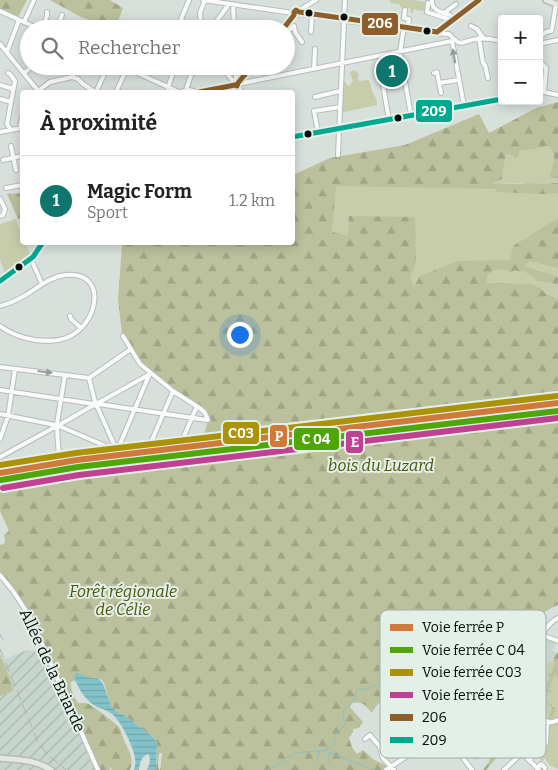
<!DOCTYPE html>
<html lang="fr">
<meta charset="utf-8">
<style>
:root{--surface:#fff;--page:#f6f6f6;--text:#222;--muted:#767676;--line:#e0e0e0;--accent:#0f766e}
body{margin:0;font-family:Bitter,serif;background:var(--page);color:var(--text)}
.controls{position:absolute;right:15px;top:15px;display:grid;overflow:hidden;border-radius:5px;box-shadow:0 2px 12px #0003}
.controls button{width:45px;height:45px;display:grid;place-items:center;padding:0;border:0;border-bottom:1px solid var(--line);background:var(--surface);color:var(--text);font:25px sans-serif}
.you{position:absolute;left:239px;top:334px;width:18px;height:18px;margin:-12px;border:4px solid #fff;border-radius:50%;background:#1a73e8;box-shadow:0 0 0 8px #1a73e833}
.badge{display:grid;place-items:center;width:32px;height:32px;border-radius:50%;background:var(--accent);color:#fff;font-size:16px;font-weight:700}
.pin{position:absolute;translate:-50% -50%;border:2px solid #fff;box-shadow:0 1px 5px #0006}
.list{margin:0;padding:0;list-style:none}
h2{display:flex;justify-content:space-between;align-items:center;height:65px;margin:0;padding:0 20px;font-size:21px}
h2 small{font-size:16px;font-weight:400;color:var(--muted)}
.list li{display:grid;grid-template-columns:32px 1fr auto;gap:15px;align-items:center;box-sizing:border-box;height:90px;padding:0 20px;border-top:1px solid var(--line)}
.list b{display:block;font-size:19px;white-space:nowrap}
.list p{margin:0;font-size:16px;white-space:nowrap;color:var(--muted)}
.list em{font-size:16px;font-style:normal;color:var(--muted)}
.icon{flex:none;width:28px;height:28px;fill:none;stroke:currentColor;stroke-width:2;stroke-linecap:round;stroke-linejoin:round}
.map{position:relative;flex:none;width:558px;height:770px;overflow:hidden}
.search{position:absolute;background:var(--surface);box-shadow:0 2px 12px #0003;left:20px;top:20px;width:275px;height:55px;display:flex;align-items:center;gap:12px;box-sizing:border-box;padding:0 18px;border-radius:28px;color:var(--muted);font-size:19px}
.panel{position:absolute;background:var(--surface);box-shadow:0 2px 12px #0003;left:20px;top:90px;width:275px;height:155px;border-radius:5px}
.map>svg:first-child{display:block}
.built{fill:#c7d6cd}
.industrial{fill:url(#industrial-furrows)}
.green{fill:#c7cdab}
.forest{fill:url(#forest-firs)}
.water{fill:url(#water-rules)}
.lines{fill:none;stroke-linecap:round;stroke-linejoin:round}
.stream{stroke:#84c2ca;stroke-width:1}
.minor-casing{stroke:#b6bcb9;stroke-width:6}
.major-casing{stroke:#b6bab8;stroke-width:8}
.minor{stroke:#f9fafa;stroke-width:4}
.major{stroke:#e3e8e2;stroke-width:5}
.rail{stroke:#afb1b1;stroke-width:1;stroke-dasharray:10 5;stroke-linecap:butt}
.bus-1-casing{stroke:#e2f0e8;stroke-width:9}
.bus-2-casing{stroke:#e2f0e8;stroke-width:9}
.bus-1{stroke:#8d5e2a;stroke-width:5}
.bus-2{stroke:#00a88f;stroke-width:5}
.rail-1-casing{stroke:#e2f0e8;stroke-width:10}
.rail-2-casing{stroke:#e2f0e8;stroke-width:10}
.rail-3-casing{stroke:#e2f0e8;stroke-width:10}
.rail-4-casing{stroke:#e2f0e8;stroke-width:10}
.rail-1{stroke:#cf7a3a;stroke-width:6}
.rail-2{stroke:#4fa609;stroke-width:6}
.rail-3{stroke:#ac9206;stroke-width:6}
.rail-4{stroke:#c04191;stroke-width:6}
.oneway{fill:#999b9a}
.bus-dot{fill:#080c0a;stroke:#e2f0e8;stroke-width:2}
.labels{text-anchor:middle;stroke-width:4;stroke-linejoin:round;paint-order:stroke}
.park-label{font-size:16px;font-style:italic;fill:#505407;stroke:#e2f0e8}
.street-label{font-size:16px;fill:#080c0a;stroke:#e2f0e8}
.key{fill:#e2f0e8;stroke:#a1aca5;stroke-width:1}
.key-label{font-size:14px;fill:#080c0a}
.line-badge{stroke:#e2f0e8;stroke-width:2}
.badge-label{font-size:14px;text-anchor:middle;font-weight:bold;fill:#fff}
</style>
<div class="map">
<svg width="558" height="770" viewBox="0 0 558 770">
<defs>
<pattern id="industrial-furrows" width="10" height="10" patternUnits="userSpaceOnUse" patternTransform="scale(1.25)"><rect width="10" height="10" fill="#c7d6cd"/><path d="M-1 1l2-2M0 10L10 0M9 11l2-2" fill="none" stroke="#a9b6af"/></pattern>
<pattern id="forest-firs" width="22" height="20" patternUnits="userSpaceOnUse" patternTransform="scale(1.25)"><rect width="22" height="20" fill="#bbc19d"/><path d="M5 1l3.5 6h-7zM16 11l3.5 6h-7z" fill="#9fa586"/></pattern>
<pattern id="water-rules" width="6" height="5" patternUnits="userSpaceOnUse" patternTransform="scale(1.25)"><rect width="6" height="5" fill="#84c2ca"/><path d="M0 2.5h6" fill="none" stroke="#70a6ac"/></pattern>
</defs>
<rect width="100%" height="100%" fill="#d8e0dc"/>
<path class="built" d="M 197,442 L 238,442 L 166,451 L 166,454 L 81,462 L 24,471 L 8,478 L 5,477 L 0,477 L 0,471 L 46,461 Z
M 544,638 L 554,642 L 555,646 L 554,647 L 555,649 L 552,650 L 558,653 L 551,674 L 542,671 L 546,660 L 534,656 L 542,639 Z"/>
<path class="industrial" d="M 27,650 L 43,652 L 96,770 L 0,770 L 0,696 L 13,691 L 12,683 L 2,660 Z"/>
<path class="green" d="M 390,0 L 413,0 L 426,2 L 424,11 L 420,10 L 420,11 L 414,9 L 413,13 L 411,13 L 410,8 L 407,8 L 403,10 L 399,4 L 390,3 Z
M 355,70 L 359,74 L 358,79 L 359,81 L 369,80 C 371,83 371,88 372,91 C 375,96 377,99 377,105 L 340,113 L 343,73 L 344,81 L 348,86 L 350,85 L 353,81 L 350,73 L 352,71 Z
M 548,146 L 554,150 L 556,155 L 551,178 L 558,178 L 558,183 L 500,183 L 558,188 L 558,381 L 473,364 L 332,233 L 335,186 L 492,185 L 502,179 L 506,154 L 513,156 L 514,159 L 518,158 L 520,151 C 530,150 538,147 548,146 Z
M 16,219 L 22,235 L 22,242 L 25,243 L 31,256 L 5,275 L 0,259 L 0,224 Z
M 558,653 L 558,717 C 543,723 536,718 525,708 L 540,690 L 538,686 L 522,672 L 514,661 L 518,655 L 520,656 L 517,661 L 525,667 L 545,672 L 548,661 L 555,663 Z
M 558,722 L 558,769 L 549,765 L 545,758 L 542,761 L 537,755 L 548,744 L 549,725 Z"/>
<path class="forest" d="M 0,0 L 27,0 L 17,19 L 0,11 Z
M 50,0 L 110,0 L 123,8 L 115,29 L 112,29 L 81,17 Z
M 558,102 L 558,178 L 551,178 L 550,175 C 554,163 558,155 548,146 C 538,148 530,150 520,151 L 518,158 L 514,159 L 513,156 L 506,154 L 502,179 L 493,184 L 558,183 L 558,193 L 544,194 L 497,192 L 496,189 L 336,186 L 332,232 L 348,236 L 349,216 L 415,217 L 416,261 L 410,278 L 414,287 L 420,276 L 458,261 L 510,260 L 513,246 L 558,218 L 558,268 L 529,261 L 524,266 L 558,277 L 558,284 L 536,281 L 532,276 L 522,270 L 520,272 L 514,270 L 512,272 C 501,268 497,268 487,275 L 487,283 L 532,284 L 540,288 L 546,294 L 558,299 L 558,605 C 549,608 535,617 535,628 C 535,632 537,636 537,640 L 535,643 C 530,643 528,641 524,640 C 517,638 510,640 505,635 C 490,624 488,615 466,621 C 461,631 467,642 470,651 L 454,656 L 427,666 L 430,674 L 411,683 L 414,690 L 404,704 L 400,705 L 392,698 C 382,698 376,705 372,713 C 365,705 363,701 352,703 L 350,707 L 363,722 L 359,728 L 353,729 L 353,732 L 349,738 L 352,747 L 357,754 L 363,750 L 373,759 L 387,766 L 383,770 L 160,770 L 162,754 L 161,753 L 159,754 L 158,766 L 159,770 L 156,770 L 157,743 L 153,737 L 124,715 C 103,712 111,681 98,678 C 95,677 92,679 90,678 C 84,677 80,677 74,677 L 76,682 L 73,681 L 71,682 C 70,689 74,697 78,703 C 79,703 85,703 86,703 C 91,704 114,722 118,726 C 121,729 121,733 123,737 C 127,750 135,755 130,770 L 112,770 L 110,767 L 109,767 L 110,770 L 99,770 L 29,612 C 21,597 11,586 0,574 L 0,545 L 4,544 L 5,542 L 4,535 L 9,531 L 0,511 L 0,482 C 14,472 34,470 51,467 C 89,461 127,458 165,454 L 165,451 L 199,447 L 209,419 L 205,412 L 180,395 L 140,363 L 130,346 L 122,334 L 118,299 L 122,245 L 120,244 L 120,243 L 292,242 L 293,175 L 330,158 L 405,145 L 479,114 L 489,133 L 536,108 Z
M 10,193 L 12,194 L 22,193 L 22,218 L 18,219 L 7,194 Z
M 558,653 L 558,673 L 557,677 L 555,674 L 554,675 L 549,689 L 551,691 L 550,693 L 548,692 L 547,696 L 544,699 L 546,702 L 548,700 L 550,704 L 552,704 L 552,707 L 554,708 L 556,712 L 553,712 L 554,717 L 548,720 L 550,717 L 549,714 L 551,713 L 551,711 L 553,710 L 548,702 L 546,704 L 545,703 L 541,714 L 545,716 L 542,720 L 531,713 L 533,710 L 538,711 L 540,711 L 541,699 L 539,697 L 528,708 L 528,710 L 526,708 L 540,691 L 543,695 L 545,694 L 544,691 L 545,690 L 545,687 L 550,678 L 547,673 L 552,673 L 555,663 L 553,661 L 556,654 L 557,654 Z
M 0,654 L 12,683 L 13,691 L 0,696 Z
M 509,698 L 532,718 C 516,735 501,752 486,770 L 483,770 C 486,765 495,759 485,755 L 477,759 L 475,759 L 474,752 L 475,751 L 485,750 L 488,752 L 491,750 L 493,747 L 489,744 L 491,742 L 489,741 L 490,739 L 493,739 L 492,734 L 489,733 L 485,735 C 481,741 475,744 469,748 L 467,748 L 465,744 L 469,741 L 467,737 L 463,735 L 463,733 L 490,710 L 491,708 L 494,707 L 494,705 L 491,702 L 492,701 L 499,706 L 505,702 Z"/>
<path class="water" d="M 78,673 L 90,678 L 98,678 C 110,688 105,711 124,715 L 153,737 L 157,743 L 156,770 L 147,770 C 149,765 152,759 148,754 C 142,756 139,764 139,770 L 134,770 C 135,766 136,763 135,758 C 133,746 121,721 112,714 C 107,710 102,709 97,707 C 86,701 78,689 74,676 L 75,674 Z"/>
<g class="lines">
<path class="stream" d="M 473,653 L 490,654 L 506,662 L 514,663
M 500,732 L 498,736 L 500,740 L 505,739 L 506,737
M 336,736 L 336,734 L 346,724 L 343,714 L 344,710 L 354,700 L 357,690 C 375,689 375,684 388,676 C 391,674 395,672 398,670 C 404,664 409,659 417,656 C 428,651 443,649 455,651 C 460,651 465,653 470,653
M 326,751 L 327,752 L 374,770
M 287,758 C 303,745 331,760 336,738
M 317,762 L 319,751
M 329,763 L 329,754
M 268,770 L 285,760"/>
<defs>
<path id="minor" d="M 203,0 L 293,13
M 432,0 C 431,11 442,12 450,15
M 428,3 L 427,12 L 448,19 L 451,22
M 233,4 L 234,29
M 405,10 L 404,18 L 409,19 L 407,29
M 0,11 L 39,29
M 444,13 L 456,4
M 294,15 L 297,15 L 299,14 L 340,19 L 344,22 L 348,21 L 434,33 L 449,34 C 463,49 460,41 477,39 C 485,37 494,40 502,41
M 344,17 L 345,0
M 181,19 L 190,29
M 24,22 L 34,0
M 471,26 L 477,29 L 484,39
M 404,27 L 400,52 L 411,116
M 42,29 L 47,16 L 47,12
M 57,29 L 62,15
M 177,29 L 189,0
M 201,29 L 200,13 L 205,0
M 211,29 L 229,4
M 283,29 L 294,15 L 293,13 L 295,10 L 298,11 L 316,0
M 311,32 L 312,15
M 437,32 L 479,0
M 539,37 L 546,32 L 551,31 L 552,29 L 556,4
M 479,38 L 483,63 L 485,65 L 488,78
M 0,44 L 39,92
M 292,44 L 287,32 L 294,26 L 295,32 L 302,42
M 539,44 L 558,40
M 7,52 L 19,20
M 539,60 L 546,68 L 544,92
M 67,66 L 73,74 L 73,77
M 122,66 L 179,92
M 220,66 L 235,83
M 236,66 L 236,82
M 314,69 L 315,49
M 8,73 L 10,74 L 15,81 L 7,124 L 11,130
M 24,73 L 33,66
M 192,73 L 221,67
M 434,73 L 437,72 L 441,93
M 439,83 L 458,80
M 238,84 L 452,41 L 464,106
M 0,85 L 13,89
M 237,86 L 242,92
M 168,88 L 175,66
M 186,90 L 194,66
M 38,91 L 50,82 L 72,77 L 78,79 L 83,84 L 95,92
M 96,92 L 108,66
M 116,92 L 127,68
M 180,92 L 189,90 L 194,91 L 195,92
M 199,92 L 235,85 L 237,86 L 238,83 L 252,66
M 539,93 L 544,92 L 558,95
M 315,97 L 340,91
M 0,99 L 11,102
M 430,102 L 432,112
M 389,120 L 383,85 L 405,81
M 20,128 L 22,117
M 0,132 L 22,128
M 318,132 L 314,111 L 340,107
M 292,137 L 502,99
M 11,146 L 16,170
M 338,155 L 344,22
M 3,160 L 22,156
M 6,188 L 22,185
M 0,199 L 5,209 L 3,215 L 0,216
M 31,259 L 42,284
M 0,281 L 33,257 L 43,242
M 0,306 C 8,304 17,300 24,296 C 38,288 49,277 65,275 C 109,270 99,326 66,338 C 56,342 45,341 35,340 C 23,338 11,334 0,326
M 70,316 L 71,319 L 81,328
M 0,367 L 89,378 L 131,349
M 89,378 L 95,402
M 0,390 L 94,404 L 95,402 L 98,403 L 97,406 L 94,405 L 59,425
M 98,403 L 150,374
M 98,404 L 207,420 L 208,420 L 205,413 L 201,409 L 173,391 L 140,364 L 123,336
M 97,406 L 117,451
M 0,414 L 55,425
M 57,423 L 65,375
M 59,426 L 115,450
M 57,428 L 59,458
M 0,439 L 8,416 L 15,369
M 149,447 L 173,391
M 117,451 L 150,373
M 0,457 L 55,427
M 32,463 L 59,458 L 181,443 L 197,406
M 0,575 L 13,591 L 30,617 L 98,770
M 542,635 L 558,641
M 471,682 L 471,650 L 467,635 L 467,633 C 475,631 477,634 483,634 L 495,645 L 500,648 L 531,657 L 533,655 C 540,641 543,626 558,618
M 447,695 L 444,688 L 443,676 L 445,674 L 454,671 L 466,681 L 467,684
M 391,699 L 397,706 L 398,708 L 383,723 L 400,738 L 407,738 L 415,750
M 515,701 L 526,691 L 529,692 L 529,690 L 527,689 L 526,691
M 441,709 L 454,710 C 458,714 460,721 467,718 L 481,704
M 441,730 C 440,709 438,698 459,688 C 467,684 475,679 484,679 C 510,681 529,735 558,720
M 441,730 L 444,732 L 472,770
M 365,739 L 370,735 L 380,747 L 383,758 L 394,770
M 513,743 L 522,753
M 515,745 L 522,739
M 529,760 L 539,770
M 537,768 L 541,764 L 545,768
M 386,770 L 437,736 L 441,730
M 504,770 L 522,753 L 529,760 L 546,743 L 547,721"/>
<path id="major" d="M 546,0 L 558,5
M 0,758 C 18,760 35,759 51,770"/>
</defs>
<use href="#minor" class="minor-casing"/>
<use href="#major" class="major-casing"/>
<use href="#minor" class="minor"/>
<use href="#major" class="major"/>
<path class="rail" d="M 25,470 L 80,461 L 166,452
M 0,481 L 15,473 L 30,468
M 0,634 L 3,640
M 0,649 L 38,742 L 46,753 L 66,770"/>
<defs>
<path id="bus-1" d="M 283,29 L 294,15 L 294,12 L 296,10 L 299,12 L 341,18 L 344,17 L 349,19 L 437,32 L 479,0
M 199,92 L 235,85 L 237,86 L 238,83 L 252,66"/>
<path id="bus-2" d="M 292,137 L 502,99
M 0,281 L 33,257 L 43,242"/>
</defs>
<use href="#bus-1" class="bus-1-casing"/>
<use href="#bus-2" class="bus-2-casing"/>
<use href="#bus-1" class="bus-1"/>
<use href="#bus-2" class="bus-2"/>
<defs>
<path id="rail-1" d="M 0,473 L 77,460 L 558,403"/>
<path id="rail-2" d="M 1,480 L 78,467 L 558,411"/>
<path id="rail-3" d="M 0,465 L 76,453 L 557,396"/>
<path id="rail-4" d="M 3,488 L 79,475 L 558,418"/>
</defs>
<use href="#rail-1" class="rail-1-casing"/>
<use href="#rail-2" class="rail-2-casing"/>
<use href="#rail-3" class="rail-3-casing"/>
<use href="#rail-4" class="rail-4-casing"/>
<use href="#rail-1" class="rail-1"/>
<use href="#rail-2" class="rail-2"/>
<use href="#rail-3" class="rail-3"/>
<use href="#rail-4" class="rail-4"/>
</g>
<defs><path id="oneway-solid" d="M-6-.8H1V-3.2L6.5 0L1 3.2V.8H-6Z" transform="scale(1.25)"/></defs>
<g class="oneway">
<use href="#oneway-solid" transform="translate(454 56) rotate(-100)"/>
<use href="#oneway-solid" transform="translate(45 372) rotate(7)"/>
</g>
<g class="bus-dot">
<circle cx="309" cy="13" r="4.5"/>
<circle cx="344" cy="17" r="4.5"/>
<circle cx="427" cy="31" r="4.5"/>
<circle cx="398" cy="118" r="4.5"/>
<circle cx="308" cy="134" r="4.5"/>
<circle cx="19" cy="267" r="4.5"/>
</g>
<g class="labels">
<g class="park-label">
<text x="381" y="471">bois du Luzard</text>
<text x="123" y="597">Forêt régionale<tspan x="123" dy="18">de Célie</tspan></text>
</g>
<g class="street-label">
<text transform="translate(53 670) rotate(65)" y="6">Allée de la Briarde</text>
</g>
</g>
<rect x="380" y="610" width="166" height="148" rx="8" class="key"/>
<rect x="390" y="624" width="23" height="7" fill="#cf7a3a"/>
<rect x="390" y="647" width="23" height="6" fill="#4fa609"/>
<rect x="390" y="669" width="23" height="7" fill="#ac9206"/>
<rect x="390" y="692" width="23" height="6" fill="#c04191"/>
<rect x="390" y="714" width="23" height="7" fill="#8d5e2a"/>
<rect x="390" y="737" width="23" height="6" fill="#00a88f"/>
<g class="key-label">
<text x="422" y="632">Voie ferrée P</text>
<text x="422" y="655">Voie ferrée C 04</text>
<text x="422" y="677">Voie ferrée C03</text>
<text x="422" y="700">Voie ferrée E</text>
<text x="422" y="722">206</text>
<text x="422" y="745">209</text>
</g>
<g class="line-badge">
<rect x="361" y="12" width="38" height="24" rx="5" fill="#8d5e2a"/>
<rect x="415" y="99" width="38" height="24" rx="5" fill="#00a88f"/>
<rect x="222" y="421" width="38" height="24" rx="5" fill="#ac9206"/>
<rect x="269" y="424" width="19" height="24" rx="5" fill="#cf7a3a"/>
<rect x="293" y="427" width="47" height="24" rx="5" fill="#4fa609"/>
<rect x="345" y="430" width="19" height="24" rx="5" fill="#c04191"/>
</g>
<g class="badge-label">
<text x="380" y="28">206</text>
<text x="434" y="116">209</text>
<text x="241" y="438">C03</text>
<text x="279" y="441">P</text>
<text x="316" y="444">C 04</text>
<text x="355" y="447">E</text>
</g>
</svg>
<div class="controls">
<button>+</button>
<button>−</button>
</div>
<div class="you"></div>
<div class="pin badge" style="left:392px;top:71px">1</div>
<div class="search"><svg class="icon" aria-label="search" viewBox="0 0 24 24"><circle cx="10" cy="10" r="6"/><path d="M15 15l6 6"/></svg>Rechercher</div>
<section class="panel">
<h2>À proximité<small></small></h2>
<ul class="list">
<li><span class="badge">1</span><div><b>Magic Form</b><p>Sport</p></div><em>1.2 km</em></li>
</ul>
</section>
</div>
